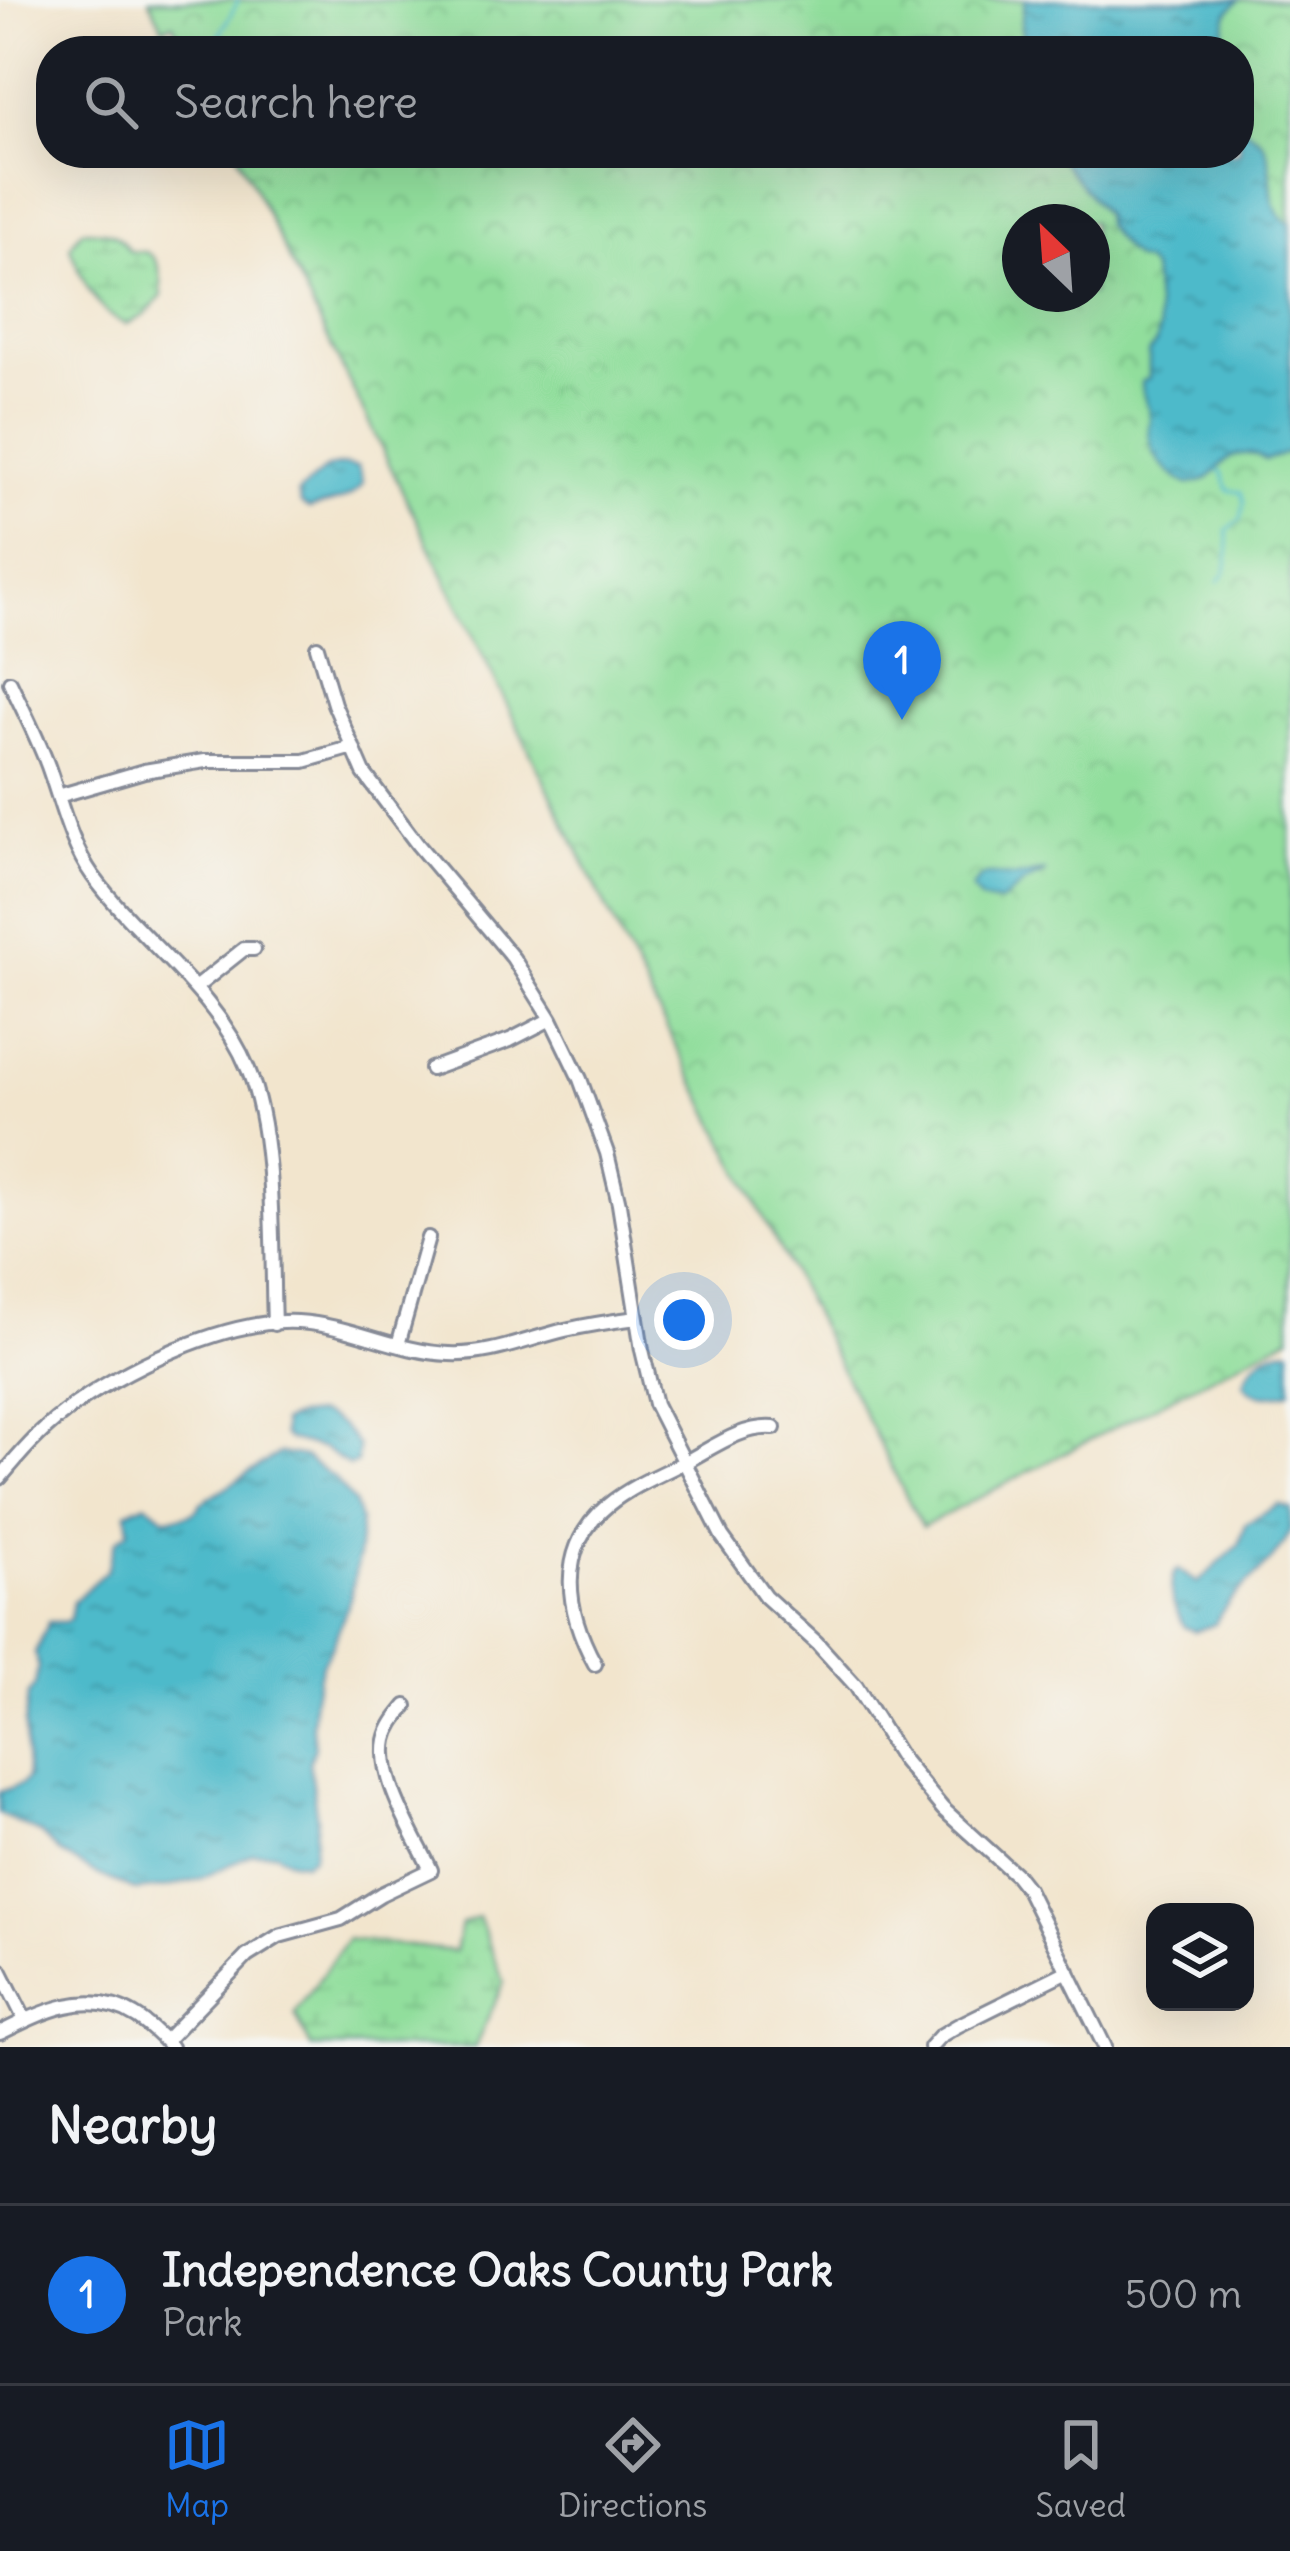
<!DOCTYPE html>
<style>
:root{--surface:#171b24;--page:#242831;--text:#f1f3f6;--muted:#9ea1a6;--line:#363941;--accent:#1a73e8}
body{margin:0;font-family:Delius,sans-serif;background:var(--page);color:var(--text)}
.controls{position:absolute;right:36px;bottom:36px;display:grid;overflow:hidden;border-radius:24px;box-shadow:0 12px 48px #0002}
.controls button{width:108px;height:108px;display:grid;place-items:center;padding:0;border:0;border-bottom:3px solid var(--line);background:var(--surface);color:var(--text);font:60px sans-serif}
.compass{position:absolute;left:1002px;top:204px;width:108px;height:108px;border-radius:50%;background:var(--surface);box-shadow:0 12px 48px #0002;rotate:335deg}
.you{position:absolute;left:684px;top:1320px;width:42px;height:42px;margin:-30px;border:9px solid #fff;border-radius:50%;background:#1a73e8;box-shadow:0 0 0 18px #1a73e833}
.badge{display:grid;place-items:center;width:78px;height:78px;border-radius:50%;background:var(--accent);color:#fff;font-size:39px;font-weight:700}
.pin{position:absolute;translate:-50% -99px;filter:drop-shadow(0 3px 6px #0008)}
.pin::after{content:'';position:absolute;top:63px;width:42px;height:36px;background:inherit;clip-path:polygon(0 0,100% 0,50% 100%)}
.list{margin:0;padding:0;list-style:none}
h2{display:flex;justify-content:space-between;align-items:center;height:156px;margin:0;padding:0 48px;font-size:51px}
h2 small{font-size:39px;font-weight:400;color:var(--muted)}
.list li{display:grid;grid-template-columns:78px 1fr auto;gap:36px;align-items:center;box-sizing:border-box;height:180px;padding:0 48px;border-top:3px solid var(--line)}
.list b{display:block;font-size:45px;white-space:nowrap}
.list p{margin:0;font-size:39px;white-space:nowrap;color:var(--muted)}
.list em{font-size:39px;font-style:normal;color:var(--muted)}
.icon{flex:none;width:66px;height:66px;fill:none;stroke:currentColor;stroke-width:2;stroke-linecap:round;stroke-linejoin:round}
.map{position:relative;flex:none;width:1290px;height:2047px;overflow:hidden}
.search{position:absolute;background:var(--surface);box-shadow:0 12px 48px #0002;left:36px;right:36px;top:36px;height:132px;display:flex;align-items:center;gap:30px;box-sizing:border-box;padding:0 42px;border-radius:48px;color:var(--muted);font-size:45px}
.sheet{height:336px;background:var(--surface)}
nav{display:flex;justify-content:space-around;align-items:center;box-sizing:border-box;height:168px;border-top:3px solid var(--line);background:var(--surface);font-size:33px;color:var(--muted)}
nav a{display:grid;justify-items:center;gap:6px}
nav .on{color:var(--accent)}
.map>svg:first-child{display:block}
.wetland{fill:url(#wetland-marsh);stroke:#56867d;stroke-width:3}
.park{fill:url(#park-crowns);stroke:#56867d;stroke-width:3;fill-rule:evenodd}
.water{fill:url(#water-ripples);stroke:#347494;stroke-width:3}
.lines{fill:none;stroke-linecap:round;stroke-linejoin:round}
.stream{stroke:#4ebaca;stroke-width:3}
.minor-casing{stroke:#868a96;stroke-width:18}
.minor{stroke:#fff;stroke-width:12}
</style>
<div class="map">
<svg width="1290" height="2047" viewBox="0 0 1290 2047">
<defs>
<pattern id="wetland-marsh" width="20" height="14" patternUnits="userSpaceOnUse" patternTransform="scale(3)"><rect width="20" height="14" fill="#91de9c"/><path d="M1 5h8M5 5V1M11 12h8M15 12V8" fill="none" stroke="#7cbf89"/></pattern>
<pattern id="park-crowns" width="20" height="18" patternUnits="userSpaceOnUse" patternTransform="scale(3)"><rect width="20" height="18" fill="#91de9c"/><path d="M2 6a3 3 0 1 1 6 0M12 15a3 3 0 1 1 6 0" fill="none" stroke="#7cbf89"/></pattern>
<pattern id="water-ripples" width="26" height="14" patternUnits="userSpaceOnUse" patternTransform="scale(3)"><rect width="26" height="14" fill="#4ebaca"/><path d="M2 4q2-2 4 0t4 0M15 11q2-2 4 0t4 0" fill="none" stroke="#4098a7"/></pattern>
</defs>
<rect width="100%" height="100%" fill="#f6f6f2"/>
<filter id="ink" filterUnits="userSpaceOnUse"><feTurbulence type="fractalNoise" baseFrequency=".00833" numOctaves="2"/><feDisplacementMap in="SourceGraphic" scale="24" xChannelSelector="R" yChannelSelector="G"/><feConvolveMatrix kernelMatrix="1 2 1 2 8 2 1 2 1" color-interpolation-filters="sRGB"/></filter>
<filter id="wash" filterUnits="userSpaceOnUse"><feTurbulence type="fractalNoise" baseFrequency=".004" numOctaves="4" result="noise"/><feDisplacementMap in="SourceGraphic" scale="48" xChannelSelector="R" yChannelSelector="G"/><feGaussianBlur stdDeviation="2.7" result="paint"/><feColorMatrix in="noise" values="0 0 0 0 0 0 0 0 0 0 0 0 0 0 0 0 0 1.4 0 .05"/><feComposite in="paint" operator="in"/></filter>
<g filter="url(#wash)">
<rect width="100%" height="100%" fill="#f2e5cd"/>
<path class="wetland" d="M 82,230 C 104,230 118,230 129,251 C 135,252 142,250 148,253 C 162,260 161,283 162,296 L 145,315 L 127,324 C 96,315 80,275 70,247 Z
M 478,1917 L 504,1982 L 475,2047 L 311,2047 L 295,2014 L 347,1939 L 455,1951 L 461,1924 Z"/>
<path class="park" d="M 149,0 L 1290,0 L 1290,1336 L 922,1527 L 626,948 L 237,153 L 1239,153 L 1239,51 L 187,51 L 173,24 L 163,28 ZM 1020,222 L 1092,222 L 1092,294 L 1020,294 Z"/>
<path class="water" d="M 1025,0 L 1239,0 L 1228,12 L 1220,51 L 1025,51 L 1021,26 Z
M 1239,124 C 1247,132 1256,133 1262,142 C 1280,170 1259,203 1290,224 L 1290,452 L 1265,460 C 1252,450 1235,452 1221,465 C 1216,469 1213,476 1207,479 C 1199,483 1196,483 1188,484 C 1165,473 1150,456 1149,430 C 1149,418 1152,422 1149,410 C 1145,399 1142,393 1142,381 L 1147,380 L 1149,377 L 1149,353 L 1156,343 L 1159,330 L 1152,270 L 1145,262 L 1135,259 L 1126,251 L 1105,225 L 1104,214 L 1055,153 L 1239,153 Z
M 344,465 L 358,467 L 363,483 C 350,503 330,502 309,509 L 301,504 L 298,493 L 327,468 Z
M 1046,872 L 1024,883 L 1000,903 L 981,900 L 972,889 C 984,866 995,878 1015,877 C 1025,876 1036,873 1046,872 Z
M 1290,1348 L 1290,1391 C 1275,1396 1252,1399 1244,1383 C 1250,1363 1268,1349 1290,1348 Z
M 317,1414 C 336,1417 346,1431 358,1446 L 357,1463 L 349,1466 L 324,1449 L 287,1439 L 283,1435 L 282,1422 L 298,1416 Z
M 280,1453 L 304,1457 L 334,1478 L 354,1503 L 360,1520 L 358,1557 L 350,1599 L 332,1646 L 322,1663 L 314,1695 L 312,1727 L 314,1747 L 309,1762 L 317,1818 L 313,1856 L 304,1863 L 291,1861 L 275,1852 L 253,1853 L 202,1878 L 169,1887 L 137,1891 L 95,1873 L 60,1853 L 41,1834 L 0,1814 L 0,1792 L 22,1784 L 27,1778 L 25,1724 L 28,1695 L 35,1685 L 38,1666 L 35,1653 L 49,1622 L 65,1622 L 70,1619 L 73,1602 L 107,1570 L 116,1541 L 129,1531 L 127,1512 L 146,1503 L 165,1518 C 180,1517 194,1517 201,1503 Z
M 1279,1505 L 1290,1509 C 1290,1516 1290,1523 1290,1529 C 1282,1565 1231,1587 1215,1624 L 1195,1631 L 1185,1627 C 1174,1609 1167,1594 1174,1573 L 1179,1570 L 1197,1583 L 1239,1545 L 1246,1524 Z"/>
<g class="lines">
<path class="stream" d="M 211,51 L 237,3 L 236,0
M 1218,470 L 1222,472 L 1228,490 L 1241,492 L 1244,502 L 1241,519 L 1227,530 C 1229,546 1231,569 1219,581"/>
</g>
</g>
<g filter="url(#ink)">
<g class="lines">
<defs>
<path id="minor" d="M 317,647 L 334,704 L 364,773 L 418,845 L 513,958 L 551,1019 L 580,1079 L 607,1153 L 619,1204 L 642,1350 L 655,1404 L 722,1536 L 765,1596 L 817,1643 L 856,1686 L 901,1758 L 943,1809 L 1016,1875 L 1027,1889 L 1105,2047
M 10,682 C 23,710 37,737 48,766 C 61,802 70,844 93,876 C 141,942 216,991 248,1069 C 276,1136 271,1249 274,1324
M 58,796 L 144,771 L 205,761 L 304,761 L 353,747
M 195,988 L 244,949 L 254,949
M 431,1069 L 510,1040 L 551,1019
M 398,1345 L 428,1238
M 0,1478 C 20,1454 39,1432 64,1413 C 118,1370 228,1318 298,1322 C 350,1325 397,1352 449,1354 C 489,1356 527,1339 565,1330 C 588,1325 613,1321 637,1318
M 595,1664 C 566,1611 555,1549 608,1505 C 631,1486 663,1473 689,1460 C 715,1446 744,1425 774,1428
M 0,1970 L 25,2020
M 0,2033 C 42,2012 89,1988 135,2016 C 149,2024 160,2036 171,2047
M 165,2041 L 247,1956 L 279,1936 L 341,1919 L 381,1894 L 431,1870 C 415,1836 378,1779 386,1740 C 389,1726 397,1717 406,1706
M 930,2047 L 940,2036 L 957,2026 L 1068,1971"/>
</defs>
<use href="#minor" class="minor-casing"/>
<use href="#minor" class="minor"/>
</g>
</g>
</svg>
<div class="controls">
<button><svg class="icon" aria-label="layers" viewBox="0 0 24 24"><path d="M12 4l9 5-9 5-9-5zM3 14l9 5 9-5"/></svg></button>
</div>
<svg class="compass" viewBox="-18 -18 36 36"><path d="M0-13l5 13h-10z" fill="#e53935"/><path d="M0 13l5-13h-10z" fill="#9ea1a6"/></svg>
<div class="you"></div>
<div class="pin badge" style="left:902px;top:720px">1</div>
<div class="search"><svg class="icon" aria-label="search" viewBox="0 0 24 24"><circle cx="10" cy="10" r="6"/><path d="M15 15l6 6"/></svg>Search here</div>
</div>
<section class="sheet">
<h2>Nearby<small></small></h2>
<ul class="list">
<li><span class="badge">1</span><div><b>Independence Oaks County Park</b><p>Park</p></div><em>500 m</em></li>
</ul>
</section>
<nav>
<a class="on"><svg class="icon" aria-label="map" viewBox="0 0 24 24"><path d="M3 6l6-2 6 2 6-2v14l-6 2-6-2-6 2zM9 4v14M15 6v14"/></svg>Map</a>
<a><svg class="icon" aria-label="directions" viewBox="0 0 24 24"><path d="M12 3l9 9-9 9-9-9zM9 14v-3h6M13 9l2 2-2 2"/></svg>Directions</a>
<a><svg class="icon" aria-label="saved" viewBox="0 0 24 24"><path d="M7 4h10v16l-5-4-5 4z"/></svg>Saved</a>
</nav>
